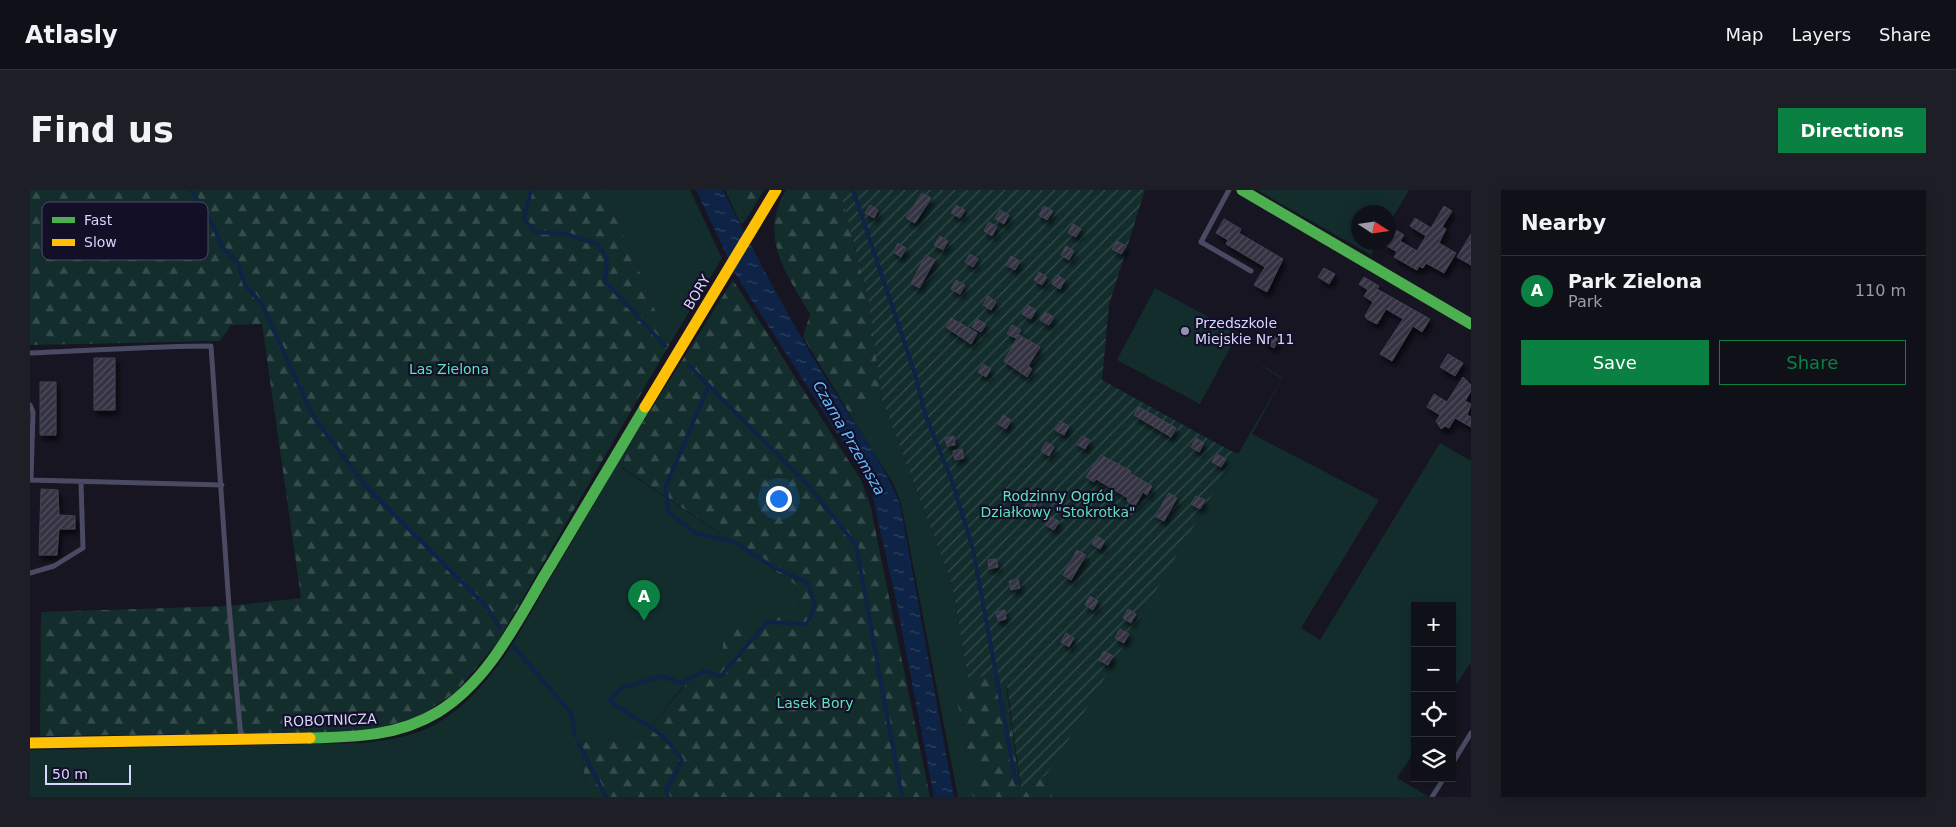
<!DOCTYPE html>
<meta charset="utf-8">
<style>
:root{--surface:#101019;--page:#1e1e26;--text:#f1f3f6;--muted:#9c9da2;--line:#303038;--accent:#0b8043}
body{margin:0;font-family:"DejaVu Sans",sans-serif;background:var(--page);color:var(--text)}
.controls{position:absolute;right:15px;bottom:15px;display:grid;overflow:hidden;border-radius:0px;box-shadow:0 2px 12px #0003}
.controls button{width:45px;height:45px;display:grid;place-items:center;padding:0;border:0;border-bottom:1px solid var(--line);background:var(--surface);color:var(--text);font:25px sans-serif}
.compass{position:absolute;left:1321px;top:15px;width:45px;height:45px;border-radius:50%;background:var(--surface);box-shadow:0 2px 12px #0003;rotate:102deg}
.scale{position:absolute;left:15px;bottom:12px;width:86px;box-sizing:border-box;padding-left:5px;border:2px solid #d9d5ff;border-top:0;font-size:14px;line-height:18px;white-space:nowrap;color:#d9d5ff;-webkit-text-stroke:4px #120f27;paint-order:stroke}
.you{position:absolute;left:748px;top:308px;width:18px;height:18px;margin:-12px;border:4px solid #fff;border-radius:50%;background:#1a73e8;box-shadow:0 0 0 8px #1a73e833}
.badge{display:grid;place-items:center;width:32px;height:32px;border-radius:50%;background:var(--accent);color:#fff;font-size:16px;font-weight:700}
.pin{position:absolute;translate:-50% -41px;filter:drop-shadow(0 1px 2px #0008)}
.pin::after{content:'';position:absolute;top:26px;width:18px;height:15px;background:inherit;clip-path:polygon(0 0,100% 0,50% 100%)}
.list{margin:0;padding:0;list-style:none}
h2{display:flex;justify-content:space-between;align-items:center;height:65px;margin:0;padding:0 20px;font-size:21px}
h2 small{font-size:16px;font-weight:400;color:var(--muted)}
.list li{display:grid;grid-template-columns:32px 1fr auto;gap:15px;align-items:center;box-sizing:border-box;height:70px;padding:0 20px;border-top:1px solid var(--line)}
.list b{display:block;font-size:19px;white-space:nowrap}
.list p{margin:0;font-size:16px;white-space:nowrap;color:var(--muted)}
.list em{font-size:16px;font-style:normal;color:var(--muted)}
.actions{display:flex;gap:10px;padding:15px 20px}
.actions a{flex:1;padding:11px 0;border:1px solid var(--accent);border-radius:0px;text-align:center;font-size:18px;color:var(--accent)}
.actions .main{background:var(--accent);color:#fff}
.icon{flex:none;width:28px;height:28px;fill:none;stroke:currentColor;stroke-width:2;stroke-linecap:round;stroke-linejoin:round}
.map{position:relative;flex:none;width:1441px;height:607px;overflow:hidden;border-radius:0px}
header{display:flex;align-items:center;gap:30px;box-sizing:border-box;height:70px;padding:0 25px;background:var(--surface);border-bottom:1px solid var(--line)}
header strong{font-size:24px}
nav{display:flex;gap:28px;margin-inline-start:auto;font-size:18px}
.intro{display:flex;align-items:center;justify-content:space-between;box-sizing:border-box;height:120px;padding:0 30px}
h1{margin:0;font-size:35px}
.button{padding:12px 22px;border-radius:0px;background:var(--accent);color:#fff;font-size:18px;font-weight:700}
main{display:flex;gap:30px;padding:0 30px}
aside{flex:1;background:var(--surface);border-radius:0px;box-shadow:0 2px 12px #0003}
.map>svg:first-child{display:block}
.green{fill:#132d2d}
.forest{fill:url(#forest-firs)}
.garden{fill:url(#garden-furrows)}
.water{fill:url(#water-ripples)}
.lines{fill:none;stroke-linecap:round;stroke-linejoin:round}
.stream{stroke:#0d2446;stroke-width:4}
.building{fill:url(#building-hatch);stroke:#434056;filter:url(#shadow)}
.lane{stroke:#4a4a62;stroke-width:5}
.fast{stroke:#4caf50;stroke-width:11}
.slow{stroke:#ffc107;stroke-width:11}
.poi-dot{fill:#9592b1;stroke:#120f27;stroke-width:2}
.labels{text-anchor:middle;stroke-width:4.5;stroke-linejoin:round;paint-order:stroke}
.street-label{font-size:14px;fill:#d9d5ff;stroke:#120f27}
.poi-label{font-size:14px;fill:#d9d5ff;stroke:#120f27;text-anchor:start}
.park-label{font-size:14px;fill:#5fe1bc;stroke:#120f27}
.water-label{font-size:15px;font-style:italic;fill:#63bdff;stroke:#120f27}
.key{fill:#120f27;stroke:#4e4a68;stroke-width:1}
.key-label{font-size:14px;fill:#d9d5ff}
</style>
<header>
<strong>Atlasly</strong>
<nav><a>Map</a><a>Layers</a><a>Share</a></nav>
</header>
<div class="intro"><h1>Find us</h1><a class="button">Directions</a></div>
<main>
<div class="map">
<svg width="1441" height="607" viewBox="0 0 1441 607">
<defs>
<pattern id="forest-firs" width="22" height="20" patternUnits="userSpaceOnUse" patternTransform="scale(1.25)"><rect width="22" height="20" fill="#132d2d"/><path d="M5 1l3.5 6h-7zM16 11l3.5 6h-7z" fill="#354b4c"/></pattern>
<pattern id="garden-furrows" width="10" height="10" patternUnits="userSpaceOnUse" patternTransform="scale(1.25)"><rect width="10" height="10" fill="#132d2d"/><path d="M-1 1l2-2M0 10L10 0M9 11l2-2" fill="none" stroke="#354b4c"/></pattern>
<pattern id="water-ripples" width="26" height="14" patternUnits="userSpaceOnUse" patternTransform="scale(1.25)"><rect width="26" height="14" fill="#0d2446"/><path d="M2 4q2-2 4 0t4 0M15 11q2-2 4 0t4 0" fill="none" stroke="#304362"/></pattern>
<pattern id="building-hatch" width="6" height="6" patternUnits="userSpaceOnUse" patternTransform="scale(1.25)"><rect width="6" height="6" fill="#343343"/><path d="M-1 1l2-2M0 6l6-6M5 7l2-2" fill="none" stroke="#51505f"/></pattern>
<filter id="shadow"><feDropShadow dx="3" dy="5" stdDeviation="2.5" flood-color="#0009"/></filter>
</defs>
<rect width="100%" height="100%" fill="#161521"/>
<path class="green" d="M 576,0 L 660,0 L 692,68 L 639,155 Z
M 695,0 L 704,0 L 717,28 L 711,35 Z
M 1227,0 L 1379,0 L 1359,34 L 1358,22 L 1328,22 L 1328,52 L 1348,53 L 1341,65 Z
M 1125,98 L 1208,143 L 1170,214 L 1087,170 Z
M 1217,166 L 1253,188 L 1222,244 L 1349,310 L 1271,438 L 1290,450 L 1410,253 L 1441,271 L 1441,472 L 1422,501 L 1422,416 L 1385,416 L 1385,561 L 1367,588 L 1399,607 L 1022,607 L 1022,598 L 1015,586 L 1206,264 L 1169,244 L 1208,264 L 1252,189 Z
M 852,209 L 922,394 L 938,488 L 926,510 L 933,531 L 937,560 L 949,563 L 949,577 L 939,591 L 943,607 L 928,607 L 871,313 L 863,293 L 821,226 Z
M 597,257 L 592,278 L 766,395 L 770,420 L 694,443 L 693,473 L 673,492 L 655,494 L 612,547 L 551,552 L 555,592 L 566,607 L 0,607 L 0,560 L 333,553 C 354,550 377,548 396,539 C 459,509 491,439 524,382 C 549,340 573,299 597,257 Z"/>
<path class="forest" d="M 0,0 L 576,0 L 639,155 L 467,453 L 426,502 L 388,527 L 333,542 L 10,546 L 11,422 L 199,416 L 271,408 L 232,134 L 201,135 L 190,151 L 0,155 Z
M 704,0 L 734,0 L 717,28 Z
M 756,0 L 813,0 L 811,3 L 838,108 L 852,209 L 821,226 L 773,147 L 780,124 C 756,84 728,46 756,0 Z
M 703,90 L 831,290 L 840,314 L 900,607 L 566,607 L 555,592 L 551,552 L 612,547 L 656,494 L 673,492 L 693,473 L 693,443 L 770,420 L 766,395 L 592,277 L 597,257 Z
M 968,485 L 976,495 L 990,596 L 1015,586 L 1022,598 L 1022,607 L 943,607 L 939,591 L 949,577 L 949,564 L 937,560 L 933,531 L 926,510 L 938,488 Z"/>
<path class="garden" d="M 813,0 L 1115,0 L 1079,115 L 1072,190 L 1206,264 L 1022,577 L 1015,586 L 991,597 L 977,496 L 971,496 L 968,485 L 938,488 L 922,394 L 852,209 L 838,108 L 811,3 Z"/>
<path class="water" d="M 666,0 L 693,0 C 724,63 757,124 793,184 C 819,226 852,268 870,314 L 924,607 L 904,607 L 866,410 L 840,295 L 706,85 Z"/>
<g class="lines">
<path class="stream" d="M 161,0 L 184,37 L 192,57 L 208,73 L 215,95 L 232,114 L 283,226 L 334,294 L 456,416 L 470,438
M 501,0 L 494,29 L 505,42 L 536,44 L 567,54 L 577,68 L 575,91 L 635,156
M 823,0 L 885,184 L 895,224 L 922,291 L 943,359 L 986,593
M 659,176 L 778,295 L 826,355 L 872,607
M 483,456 L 541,523 L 545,546
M 549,554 L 576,607
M 638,607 L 636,601 L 652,570 C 643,558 635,547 622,538 C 608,528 593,523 580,510 L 591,498 L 632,486 L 651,493 L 674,481 L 691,486 L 737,432 L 777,434 L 785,416 L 778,393 L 743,377 L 706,353 L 665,343 L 638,322 L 636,296 L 679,195"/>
</g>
<path class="building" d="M 892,3 L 901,8 L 885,33 L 876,28 Z
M 840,15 L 848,20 L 844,28 L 835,23 Z
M 926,15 L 935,20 L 930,28 L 921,23 Z
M 1014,16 L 1023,21 L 1017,30 L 1009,25 Z
M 1414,16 L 1422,21 L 1412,37 L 1416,39 L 1409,53 L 1426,63 L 1414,83 L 1396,73 L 1393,78 L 1389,76 L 1387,80 L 1364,67 L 1367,62 L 1357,56 L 1361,37 L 1374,45 L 1370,51 L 1387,61 L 1396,46 L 1380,36 L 1385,28 L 1401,38 Z
M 970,20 L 979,25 L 974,34 L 965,29 Z
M 1194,29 L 1211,39 L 1209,43 L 1253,69 L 1237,102 L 1224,95 L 1235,77 L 1196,54 L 1198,50 L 1186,43 Z
M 959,32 L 967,37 L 962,46 L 954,41 Z
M 1043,34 L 1051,39 L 1046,47 L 1038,43 Z
M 1441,44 L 1441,75 L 1427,67 Z
M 910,46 L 918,51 L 913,60 L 904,55 Z
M 1087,51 L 1096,56 L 1091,64 L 1082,59 Z
M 868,53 L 876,58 L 871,67 L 863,62 Z
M 1036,56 L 1044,61 L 1039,70 L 1031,65 Z
M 940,64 L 948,69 L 943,77 L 935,72 Z
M 896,65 L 905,70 L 889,98 L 881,93 Z
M 981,66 L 990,71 L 985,80 L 976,75 Z
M 1294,78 L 1305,84 L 1299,94 L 1288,87 Z
M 1009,82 L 1017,87 L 1012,95 L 1004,90 Z
M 1027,85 L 1035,90 L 1030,99 L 1022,94 Z
M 1334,87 L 1349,96 L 1347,99 L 1400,129 L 1392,142 L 1383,136 L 1362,171 L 1350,164 L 1373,129 L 1356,119 L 1347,134 L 1337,129 L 1335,126 L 1343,112 L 1334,106 L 1338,100 L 1329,94 Z
M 926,90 L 935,95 L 930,104 L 921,99 Z
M 958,106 L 966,112 L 961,120 L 953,115 Z
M 997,115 L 1006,120 L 1001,129 L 992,124 Z
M 1015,122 L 1024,127 L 1019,135 L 1010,130 Z
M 921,128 L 947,143 L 941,154 L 916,137 Z
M 947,129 L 956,134 L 951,142 L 942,137 Z
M 982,135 L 991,140 L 986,148 L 977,144 Z
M 1239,144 L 1249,149 L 1244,158 L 1234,152 Z
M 989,145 L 1010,157 L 998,176 L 1002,179 L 997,187 L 974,171 Z
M 1418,164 L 1433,173 L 1425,186 L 1410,177 Z
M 64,168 L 85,168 L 85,220 L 64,220 Z
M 953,174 L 961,179 L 956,187 L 948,182 Z
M 1433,187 L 1441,195 L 1441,201 L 1435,211 L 1441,214 L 1437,225 L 1441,227 L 1441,237 L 1425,228 L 1419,238 L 1415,236 L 1411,239 L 1406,231 L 1410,225 L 1397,217 L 1404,204 L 1417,212 Z
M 10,192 L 26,192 L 26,245 L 10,245 Z
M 1109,217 L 1146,238 L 1141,247 L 1104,225 Z
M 973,225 L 981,230 L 976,239 L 968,234 Z
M 1030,231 L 1039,236 L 1034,245 L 1025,240 Z
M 924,246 L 925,255 L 917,256 L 915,248 Z
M 1052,246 L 1060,250 L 1055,259 L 1046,254 Z
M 1166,248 L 1174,253 L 1169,262 L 1161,257 Z
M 1016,252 L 1024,257 L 1019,266 L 1011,261 Z
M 932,259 L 934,268 L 925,270 L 923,261 Z
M 1187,264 L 1196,269 L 1191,277 L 1182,272 Z
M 1071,265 L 1101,281 L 1100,283 L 1122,296 L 1117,305 L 1113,302 L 1105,316 L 1097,311 L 1098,308 L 1066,289 L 1064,292 L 1056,287 Z
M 11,299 L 28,300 L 29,325 L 45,326 L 45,339 L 29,339 L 27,365 L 9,365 Z
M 1139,303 L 1147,308 L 1134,331 L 1125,326 Z
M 1166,306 L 1175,310 L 1170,319 L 1161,314 Z
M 999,309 L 1007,314 L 1002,322 L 994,318 Z
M 1020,326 L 1029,331 L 1024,340 L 1016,335 Z
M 1067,346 L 1075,351 L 1070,359 L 1062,354 Z
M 1047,360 L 1056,365 L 1041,390 L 1033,385 Z
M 966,369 L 968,377 L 959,379 L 958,370 Z
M 988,389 L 990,398 L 981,400 L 979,391 Z
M 1060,406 L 1068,411 L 1063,420 L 1055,415 Z
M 1098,419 L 1106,424 L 1101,433 L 1093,428 Z
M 975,420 L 976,429 L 968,431 L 966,422 Z
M 1090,439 L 1099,444 L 1094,453 L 1085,448 Z
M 1036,443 L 1044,448 L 1039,457 L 1031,452 Z
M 1074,461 L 1083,466 L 1078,475 L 1069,470 Z"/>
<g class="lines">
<path class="lane" d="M 1199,0 L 1171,52 L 1221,81
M 0,163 C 61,161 121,156 181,156 L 199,416 L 211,548
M 0,215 L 3,222 L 1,290
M 0,290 L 192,295
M 0,383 L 24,376 L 53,358 L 51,293
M 1422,574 L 1441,543
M 1402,607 L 1414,588"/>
<path class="fast" d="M 1212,0 L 1441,134
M 280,548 C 325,547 369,546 408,522 C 462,489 490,424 522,373 C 553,321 584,269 615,217"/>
<path class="slow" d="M 615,217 L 746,0
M 0,553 L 280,548"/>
</g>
<circle class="poi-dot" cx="1155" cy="141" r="5"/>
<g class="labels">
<g class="street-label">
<text transform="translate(667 102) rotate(-59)" y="5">BORY</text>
<text transform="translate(300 530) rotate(-2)" y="5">ROBOTNICZA</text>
</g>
<g class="poi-label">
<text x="1165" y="138">Przedszkole<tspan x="1165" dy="16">Miejskie Nr 11</tspan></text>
</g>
<g class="park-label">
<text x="419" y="184">Las Zielona</text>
<text x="1028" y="311">Rodzinny Ogród<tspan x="1028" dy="16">Działkowy "Stokrotka"</tspan></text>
<text x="785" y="518">Lasek Bory</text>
</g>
<g class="water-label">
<text transform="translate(819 248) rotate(60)" y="5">Czarna Przemsza</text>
</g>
</g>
<rect x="12" y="12" width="166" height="58" rx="8" class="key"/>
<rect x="22" y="27" width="23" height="6" fill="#4caf50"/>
<rect x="22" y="49" width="23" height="7" fill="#ffc107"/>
<g class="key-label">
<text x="54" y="35">Fast</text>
<text x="54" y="57">Slow</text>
</g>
</svg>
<div class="controls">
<button>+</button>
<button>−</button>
<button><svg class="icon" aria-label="locate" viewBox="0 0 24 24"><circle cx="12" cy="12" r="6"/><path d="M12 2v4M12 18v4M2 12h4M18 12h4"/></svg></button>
<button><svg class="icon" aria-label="layers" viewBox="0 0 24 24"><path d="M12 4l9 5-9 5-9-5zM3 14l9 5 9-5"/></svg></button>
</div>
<svg class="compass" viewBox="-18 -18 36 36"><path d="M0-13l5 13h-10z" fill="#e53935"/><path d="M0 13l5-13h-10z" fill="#9c9da2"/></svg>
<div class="scale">50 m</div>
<div class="you"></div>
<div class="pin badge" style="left:614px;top:431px">A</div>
</div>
<aside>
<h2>Nearby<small></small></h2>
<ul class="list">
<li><span class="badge">A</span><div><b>Park Zielona</b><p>Park</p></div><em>110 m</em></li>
</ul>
<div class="actions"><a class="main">Save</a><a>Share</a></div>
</aside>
</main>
